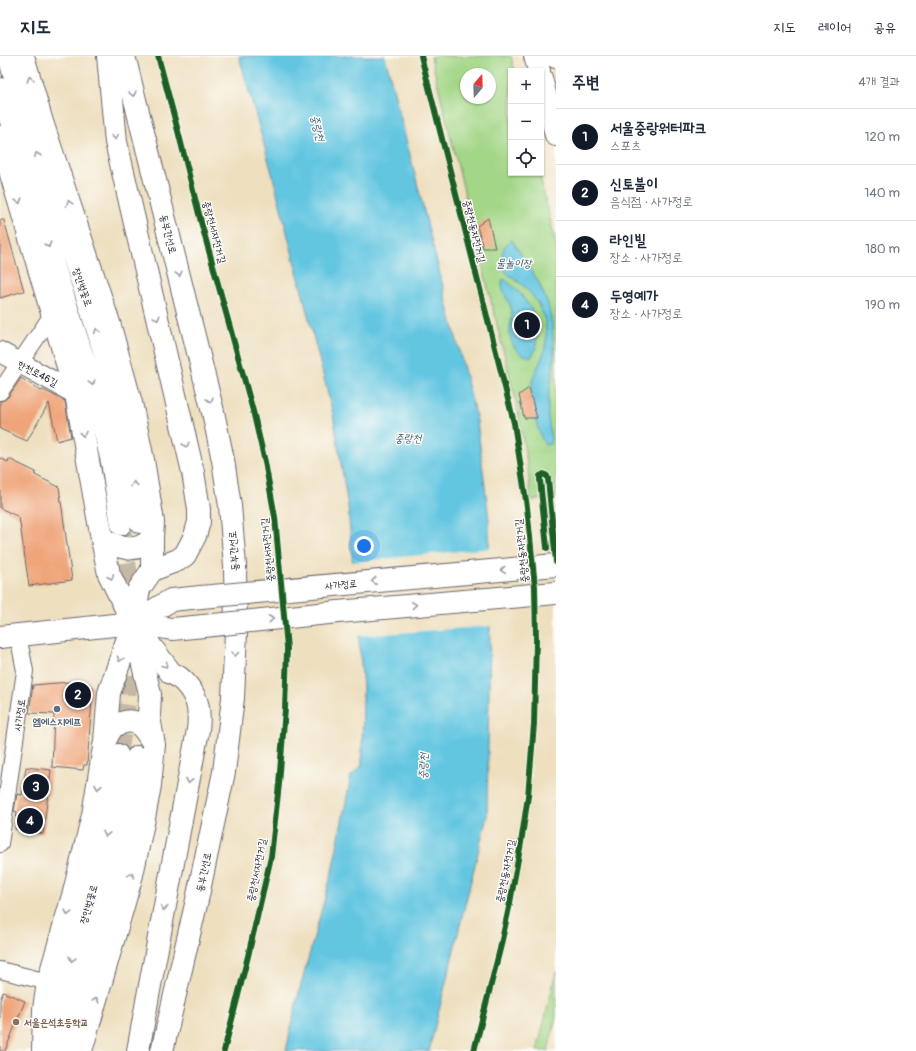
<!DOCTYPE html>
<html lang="ko">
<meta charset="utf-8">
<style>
:root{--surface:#fff;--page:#f2f2f3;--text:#1f2937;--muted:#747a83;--line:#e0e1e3;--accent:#111827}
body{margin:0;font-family:Pangolin,"Poor Story",sans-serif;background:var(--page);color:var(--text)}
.controls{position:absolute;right:12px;top:12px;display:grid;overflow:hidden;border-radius:0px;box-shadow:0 1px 3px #0004}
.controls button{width:36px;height:36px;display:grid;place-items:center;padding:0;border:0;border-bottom:1px solid var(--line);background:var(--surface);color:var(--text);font:20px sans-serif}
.compass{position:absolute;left:460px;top:12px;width:36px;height:36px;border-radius:50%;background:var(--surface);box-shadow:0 1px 3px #0004;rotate:19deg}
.you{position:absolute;left:364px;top:490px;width:14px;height:14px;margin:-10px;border:3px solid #fff;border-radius:50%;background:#1a73e8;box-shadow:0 0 0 6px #1a73e833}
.badge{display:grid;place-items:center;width:26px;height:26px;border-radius:50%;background:var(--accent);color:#fff;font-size:13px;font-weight:700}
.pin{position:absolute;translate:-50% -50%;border:2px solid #fff;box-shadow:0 1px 4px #0006}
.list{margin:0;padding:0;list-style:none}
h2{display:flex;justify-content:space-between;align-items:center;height:52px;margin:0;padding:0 16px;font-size:17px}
h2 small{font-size:13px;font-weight:400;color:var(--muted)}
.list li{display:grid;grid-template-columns:26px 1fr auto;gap:12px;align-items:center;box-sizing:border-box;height:56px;padding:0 16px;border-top:1px solid var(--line)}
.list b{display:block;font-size:15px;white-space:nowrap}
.list p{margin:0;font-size:13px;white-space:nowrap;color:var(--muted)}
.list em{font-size:13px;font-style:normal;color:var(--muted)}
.icon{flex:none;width:22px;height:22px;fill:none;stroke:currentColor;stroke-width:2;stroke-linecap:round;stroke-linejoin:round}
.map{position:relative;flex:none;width:556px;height:995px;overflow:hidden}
header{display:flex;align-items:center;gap:24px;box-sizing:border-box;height:56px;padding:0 20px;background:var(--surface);border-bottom:1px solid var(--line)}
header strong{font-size:19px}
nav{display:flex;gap:22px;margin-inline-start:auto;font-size:14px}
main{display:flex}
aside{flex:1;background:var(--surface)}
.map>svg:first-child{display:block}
.green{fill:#a3d686;stroke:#627c60;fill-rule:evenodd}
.water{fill:#63c6e1;stroke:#42748e}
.pier{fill:#eedfbf}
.building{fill:#efa479}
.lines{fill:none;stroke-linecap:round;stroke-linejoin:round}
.tertiary-tunnel{stroke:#c5b9a5;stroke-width:20;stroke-dasharray:20 10;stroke-linecap:butt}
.minor-casing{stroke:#696469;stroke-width:18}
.tertiary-casing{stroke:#696469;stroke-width:22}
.secondary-casing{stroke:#696469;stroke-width:24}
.trunk-casing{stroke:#696469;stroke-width:24}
.minor{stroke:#fff;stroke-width:16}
.tertiary{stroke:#fff;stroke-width:20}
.secondary{stroke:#fff;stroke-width:22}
.trunk{stroke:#fff;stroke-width:22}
.secondary-bridge-casing{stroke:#696469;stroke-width:24;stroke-linecap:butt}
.secondary-bridge{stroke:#fff;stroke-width:22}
.cycleway-casing{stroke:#fdfcf7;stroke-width:8}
.cycleway{stroke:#1b5e20;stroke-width:6}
.oneway{stroke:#9c9ca7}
.service-dot{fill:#5c6f8a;stroke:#fdfcf7;stroke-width:1.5}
.education-dot{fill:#8d6e63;stroke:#fdfcf7;stroke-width:1.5}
.labels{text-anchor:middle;stroke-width:3;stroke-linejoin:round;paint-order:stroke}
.street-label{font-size:10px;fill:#22223b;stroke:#fdfcf7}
.service-label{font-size:10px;font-weight:bold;fill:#4e5e75;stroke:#fdfcf7}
.education-label{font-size:10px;font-weight:bold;fill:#785e54;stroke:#fdfcf7;text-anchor:start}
.water-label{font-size:11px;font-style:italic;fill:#395b75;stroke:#fdfcf7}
</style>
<header>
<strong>지도</strong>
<nav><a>지도</a><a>레이어</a><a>공유</a></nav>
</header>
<main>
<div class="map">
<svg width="556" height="995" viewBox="0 0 556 995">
<rect width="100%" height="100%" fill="#fdfcf7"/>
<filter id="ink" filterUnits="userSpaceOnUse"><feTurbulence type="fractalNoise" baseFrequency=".025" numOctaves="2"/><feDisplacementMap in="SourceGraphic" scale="8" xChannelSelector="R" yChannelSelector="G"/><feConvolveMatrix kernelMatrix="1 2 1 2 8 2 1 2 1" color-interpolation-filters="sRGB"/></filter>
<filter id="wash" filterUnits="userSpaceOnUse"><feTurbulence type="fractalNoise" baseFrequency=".012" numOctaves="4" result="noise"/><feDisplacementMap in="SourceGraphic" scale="16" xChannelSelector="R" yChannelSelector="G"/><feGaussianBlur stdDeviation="0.9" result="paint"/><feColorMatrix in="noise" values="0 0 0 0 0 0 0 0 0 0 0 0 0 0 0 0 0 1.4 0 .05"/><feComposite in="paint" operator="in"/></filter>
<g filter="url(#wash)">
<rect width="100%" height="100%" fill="#eedfbf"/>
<path class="green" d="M 434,0 L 511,0 L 515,15 L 511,15 L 511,117 L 539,117 L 556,188 L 556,442 L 531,444 L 528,413 L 517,350 L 431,1 ZM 466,18 L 490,18 L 490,42 L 466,42 Z
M 556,916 L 556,961 L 548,995 L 537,995 Z"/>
<path class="water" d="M 239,0 L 385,0 L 477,365 L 489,463 L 490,570 L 487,760 L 429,995 L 286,995 L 297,943 L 332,816 L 351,720 L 362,709 L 363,632 L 348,451 L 333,358 L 272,117 Z
M 512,184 L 538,225 L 548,248 L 552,267 L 554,297 L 552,320 L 548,343 L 548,361 L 551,381 L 550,388 L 545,389 C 537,376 529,342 532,327 C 534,317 540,308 543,299 C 547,288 547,273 544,262 C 540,248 531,236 520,227 C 516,224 509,220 506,216 C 499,208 501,188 512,184 Z
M 503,223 L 507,225 L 520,237 L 530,251 L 536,264 L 537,279 L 536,292 L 532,300 C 519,302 509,287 510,275 C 510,267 513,260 511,253 C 509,242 499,235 503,223 Z"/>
<path class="pier" d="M 491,492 L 492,570 L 357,580 L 351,506 Z"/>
<g id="blocks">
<path class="building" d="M 488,162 L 495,192 L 483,192 L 477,170 Z
M 0,164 L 4,164 L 24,235 L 0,242 Z
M 21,322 L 41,335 L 43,334 L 65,345 L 71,381 L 57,385 L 49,347 L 27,385 L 0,373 L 0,345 L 4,344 L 8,341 Z
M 529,332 L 534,352 L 537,362 L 524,362 L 519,339 Z
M 0,402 L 8,406 L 9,403 L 36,416 L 35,419 L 59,431 L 72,524 L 29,530 L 19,461 L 0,452 Z
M 82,625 L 93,631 L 87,709 L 84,709 L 83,714 L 52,711 L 54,658 L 29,657 L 33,629 Z
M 26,711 L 51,714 L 43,778 L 15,773 L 17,756 L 14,755 L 17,738 L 22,739 Z
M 3,936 L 25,945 L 5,995 L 0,995 L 0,944 Z"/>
</g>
</g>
<g filter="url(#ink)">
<use href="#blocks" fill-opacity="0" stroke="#696469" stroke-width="1"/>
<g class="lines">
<path class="tertiary-tunnel" d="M 122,477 L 129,527 L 129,554
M 118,698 L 126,646 L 129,590"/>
<defs>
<path id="minor" d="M 0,336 L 52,259
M 0,788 L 25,615 L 18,579
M 0,914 L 48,926"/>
<path id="tertiary" d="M 8,0 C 15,25 21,51 29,75 C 60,168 96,259 119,354 C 128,391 134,429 140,467
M 0,32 L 37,156 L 87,311 L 96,342 L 111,406 L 121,469
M 0,296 L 76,338
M 48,987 C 67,918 91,849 106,779 C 111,752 115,725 118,698
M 64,995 C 81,940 99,885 113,829 C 124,786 132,744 137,700"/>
<path id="secondary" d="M 23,0 L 42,66 L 109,267 L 131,347 L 143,404 L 153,466 L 152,482 L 152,514 L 139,533 L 133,567 L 109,637 L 105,685 L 93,759 L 74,836 L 48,926 L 44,953 L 43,995
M 0,81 L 76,338 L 102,483 L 109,518 L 133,567 L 150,638 L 149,661 L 154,689 L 150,729 L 144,762 L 132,819 L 81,995
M 102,483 C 120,492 136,499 152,482
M 133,567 L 171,544 L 201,541
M 0,581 L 133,567 L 172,573 L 204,570
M 105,685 C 107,681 110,674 113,671 C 117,668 121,667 125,666 C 140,662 147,678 154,688"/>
<path id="trunk" d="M 108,0 L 116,86 L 193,416 L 199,453 L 199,466 L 195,480 L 185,499 L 178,504 L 152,514
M 124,0 L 213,356 L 223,404 L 230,450 L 235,510 L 236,576 L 233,642 L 224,716 L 197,844 L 162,995
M 535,0 L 539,15
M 556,0 L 556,1
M 541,22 L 556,79
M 133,567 L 171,617 C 184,622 195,637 198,651 C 199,659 199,666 198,674 L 148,940 L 138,995"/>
</defs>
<use href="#minor" class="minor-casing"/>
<use href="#tertiary" class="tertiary-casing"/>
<use href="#secondary" class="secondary-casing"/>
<use href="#trunk" class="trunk-casing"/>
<use href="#minor" class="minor"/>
<use href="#tertiary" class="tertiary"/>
<use href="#secondary" class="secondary"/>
<use href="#trunk" class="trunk"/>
<defs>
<path id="secondary-bridge" d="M 201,541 L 556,509
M 204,570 L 338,556 L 556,537"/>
</defs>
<use href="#secondary-bridge" class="secondary-bridge-casing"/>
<use href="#secondary-bridge" class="secondary-bridge"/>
<defs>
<path id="cycleway" d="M 158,0 L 178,75 L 201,166 L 253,355 L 265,406 L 275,461 L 287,592 L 285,653 L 279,728 L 271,801 L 248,900 L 224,995
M 421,0 L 514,367 L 527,451 L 535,531 L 536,584 L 534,668 L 528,740 L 521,787 L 510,847 L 500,893 L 474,995
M 547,492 L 540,424 L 540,420 L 544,418 L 547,420 L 548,423 L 556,506"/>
</defs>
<use href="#cycleway" class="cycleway-casing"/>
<use href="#cycleway" class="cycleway"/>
</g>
<defs><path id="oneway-chevron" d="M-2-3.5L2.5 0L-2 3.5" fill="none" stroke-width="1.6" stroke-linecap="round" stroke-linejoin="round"/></defs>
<g class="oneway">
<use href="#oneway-chevron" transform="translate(30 23) rotate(-106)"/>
<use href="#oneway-chevron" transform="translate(133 38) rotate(76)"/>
<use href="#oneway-chevron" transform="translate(115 81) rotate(84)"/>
<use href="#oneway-chevron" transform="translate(37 99) rotate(-109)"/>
<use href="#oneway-chevron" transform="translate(19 145) rotate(74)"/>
<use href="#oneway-chevron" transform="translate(69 147) rotate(-108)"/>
<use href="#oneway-chevron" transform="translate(48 189) rotate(72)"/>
<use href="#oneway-chevron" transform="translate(179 218) rotate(76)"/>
<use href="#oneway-chevron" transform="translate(157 262) rotate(77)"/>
<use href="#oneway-chevron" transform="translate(97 275) rotate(-107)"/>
<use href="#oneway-chevron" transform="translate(92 327) rotate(75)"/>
<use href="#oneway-chevron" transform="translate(210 344) rotate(76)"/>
<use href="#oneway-chevron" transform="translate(83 378) rotate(80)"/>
<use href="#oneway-chevron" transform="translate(186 389) rotate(77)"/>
<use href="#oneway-chevron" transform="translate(134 428) rotate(-99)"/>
<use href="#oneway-chevron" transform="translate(503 514) rotate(175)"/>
<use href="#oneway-chevron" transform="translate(111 521) rotate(67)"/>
<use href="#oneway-chevron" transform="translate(374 525) rotate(175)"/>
<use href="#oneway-chevron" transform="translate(414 549) rotate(-5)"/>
<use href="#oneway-chevron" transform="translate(271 563) rotate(-6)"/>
<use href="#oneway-chevron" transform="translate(235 598) rotate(93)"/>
<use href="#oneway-chevron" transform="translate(120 603) rotate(109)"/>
<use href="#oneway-chevron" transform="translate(165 609) rotate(53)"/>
<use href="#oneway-chevron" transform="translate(189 725) rotate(101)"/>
<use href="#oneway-chevron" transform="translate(98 731) rotate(100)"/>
<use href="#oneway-chevron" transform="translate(106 778) rotate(102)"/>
<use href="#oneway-chevron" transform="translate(131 819) rotate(-75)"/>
<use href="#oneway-chevron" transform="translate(164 852) rotate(101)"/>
<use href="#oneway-chevron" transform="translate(68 857) rotate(106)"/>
<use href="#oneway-chevron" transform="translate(72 903) rotate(106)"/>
<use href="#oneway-chevron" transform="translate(96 944) rotate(-74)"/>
</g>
</g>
<circle class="service-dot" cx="57" cy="653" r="4"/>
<circle class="education-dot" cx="16" cy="966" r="4"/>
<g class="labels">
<g class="street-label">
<text transform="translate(475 175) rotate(76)" y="4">중랑천동자전거길</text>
<text transform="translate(215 176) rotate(75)" y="4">중랑천서자전거길</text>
<text transform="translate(169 178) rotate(76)" y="4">동부간선로</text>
<text transform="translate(83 231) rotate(71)" y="4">장안벚꽃로</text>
<text transform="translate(38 317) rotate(28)" y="4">한천로46길</text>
<text transform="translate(267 494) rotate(-96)" y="4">중랑천서자전거길</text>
<text transform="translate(233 495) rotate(-94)" y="4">동부간선로</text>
<text transform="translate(521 495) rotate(-96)" y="4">중랑천동자전거길</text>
<text transform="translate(341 528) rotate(-5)" y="4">사가정로</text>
<text transform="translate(19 659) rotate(-82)" y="4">사가정로</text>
<text transform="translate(256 814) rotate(-79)" y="4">중랑천서자전거길</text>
<text transform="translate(505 815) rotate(-79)" y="4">중랑천동자전거길</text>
<text transform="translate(203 816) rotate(-78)" y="4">동부간선로</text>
<text transform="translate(88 848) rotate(-74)" y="4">장안벚꽃로</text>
</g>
<g class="service-label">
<text x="57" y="669">엠에스지에프</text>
</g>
<g class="education-label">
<text x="24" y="970">서울은석초등학교</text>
</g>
<g class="water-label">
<text transform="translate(318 72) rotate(76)" y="4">중랑천</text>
<text x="514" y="211">물놀이장</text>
<text x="408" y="386">중랑천</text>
<text transform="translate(423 710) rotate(-88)" y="4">중랑천</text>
</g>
</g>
</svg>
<div class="controls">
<button>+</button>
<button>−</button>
<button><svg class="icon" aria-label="locate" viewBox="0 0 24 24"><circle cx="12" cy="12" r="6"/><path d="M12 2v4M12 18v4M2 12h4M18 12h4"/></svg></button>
</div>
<svg class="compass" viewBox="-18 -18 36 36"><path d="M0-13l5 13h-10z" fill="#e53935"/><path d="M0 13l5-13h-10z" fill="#747a83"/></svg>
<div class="you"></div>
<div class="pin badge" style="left:527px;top:269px">1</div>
<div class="pin badge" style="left:78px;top:639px">2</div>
<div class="pin badge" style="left:36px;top:731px">3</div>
<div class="pin badge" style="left:30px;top:765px">4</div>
</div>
<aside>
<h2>주변<small>4개 결과</small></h2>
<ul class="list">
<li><span class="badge">1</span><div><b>서울중랑워터파크</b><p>스포츠</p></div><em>120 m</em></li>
<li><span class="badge">2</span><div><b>신토불이</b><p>음식점 · 사가정로</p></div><em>140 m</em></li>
<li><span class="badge">3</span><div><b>라인빌</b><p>장소 · 사가정로</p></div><em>180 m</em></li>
<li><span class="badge">4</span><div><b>두영예가</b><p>장소 · 사가정로</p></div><em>190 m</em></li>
</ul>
</aside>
</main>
